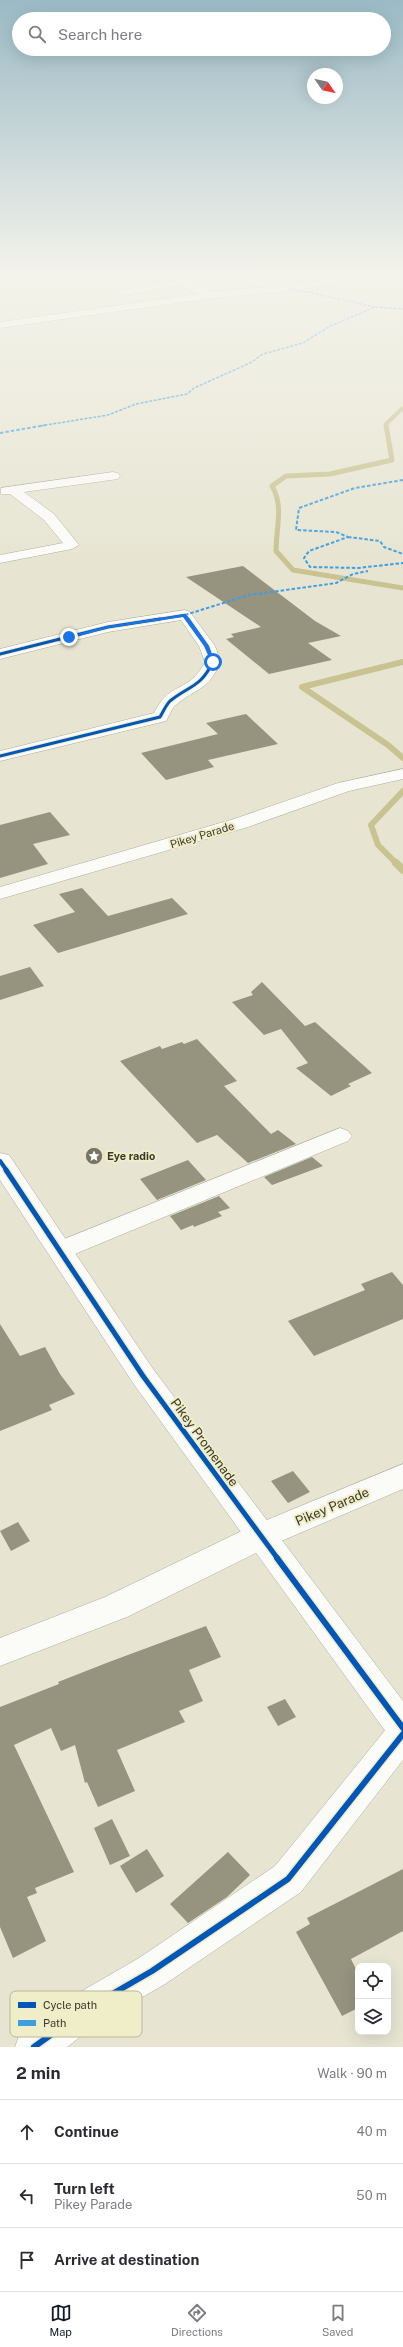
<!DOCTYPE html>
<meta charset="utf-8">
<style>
:root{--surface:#fff;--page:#f7f7f7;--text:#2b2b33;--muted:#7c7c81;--line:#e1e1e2;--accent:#111827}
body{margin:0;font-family:"Public Sans",sans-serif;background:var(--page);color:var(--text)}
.controls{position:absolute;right:12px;bottom:12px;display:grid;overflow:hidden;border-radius:8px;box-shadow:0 4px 16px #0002}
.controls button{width:36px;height:36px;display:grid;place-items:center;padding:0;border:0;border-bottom:1px solid var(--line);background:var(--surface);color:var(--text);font:20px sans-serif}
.compass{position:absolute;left:307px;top:68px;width:36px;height:36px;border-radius:50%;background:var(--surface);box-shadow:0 4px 16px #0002;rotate:124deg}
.stop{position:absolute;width:12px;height:12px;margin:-9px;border:3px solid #1a73e8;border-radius:50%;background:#fff}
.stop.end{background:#1a73e8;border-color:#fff;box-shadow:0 1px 4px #0008}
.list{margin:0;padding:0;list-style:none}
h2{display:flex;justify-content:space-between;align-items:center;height:52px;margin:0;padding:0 16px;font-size:17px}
h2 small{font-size:13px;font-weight:400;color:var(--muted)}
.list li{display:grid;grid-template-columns:26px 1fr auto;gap:12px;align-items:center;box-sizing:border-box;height:64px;padding:0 16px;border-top:1px solid var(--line)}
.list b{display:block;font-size:15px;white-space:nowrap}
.list p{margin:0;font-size:13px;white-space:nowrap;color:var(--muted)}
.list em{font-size:13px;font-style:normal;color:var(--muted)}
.icon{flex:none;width:22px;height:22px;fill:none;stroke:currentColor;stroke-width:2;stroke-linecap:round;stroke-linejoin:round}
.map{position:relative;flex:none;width:403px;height:2047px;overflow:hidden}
.search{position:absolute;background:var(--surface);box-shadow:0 4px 16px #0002;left:12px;right:12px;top:12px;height:44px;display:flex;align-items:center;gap:10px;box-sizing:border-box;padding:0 14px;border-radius:22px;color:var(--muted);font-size:15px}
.sheet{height:244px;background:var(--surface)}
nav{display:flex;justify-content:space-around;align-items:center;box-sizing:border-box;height:56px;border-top:1px solid var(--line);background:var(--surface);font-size:11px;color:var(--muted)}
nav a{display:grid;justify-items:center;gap:2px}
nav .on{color:var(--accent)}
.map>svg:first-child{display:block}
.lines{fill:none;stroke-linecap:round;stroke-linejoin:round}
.stream-far3{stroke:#c8c390;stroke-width:4}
.stream-far2{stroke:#c8c390;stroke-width:5}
.stream-far1{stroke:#c8c390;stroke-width:6}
.stream{stroke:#c8c390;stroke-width:8}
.building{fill:#96947f}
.street-casing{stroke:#adac9d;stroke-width:1}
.secondary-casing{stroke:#adac9d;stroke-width:1}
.street{fill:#fbfbf8;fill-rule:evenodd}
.secondary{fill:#fbfbf8;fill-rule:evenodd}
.quiet-far1{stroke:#3e9ee1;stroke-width:1.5;stroke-dasharray:3 1.5;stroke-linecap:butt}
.quiet{stroke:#3e9ee1;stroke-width:2;stroke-dasharray:3.5 2;stroke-linecap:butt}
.cycleway-far4-casing{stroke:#f0edc9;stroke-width:4}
.cycleway-far3-casing{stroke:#f0edc9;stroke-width:5}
.cycleway-far2-casing{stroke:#f0edc9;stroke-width:6}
.cycleway-far1-casing{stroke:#f0edc9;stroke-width:8}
.cycleway-casing{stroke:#f0edc9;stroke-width:9}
.cycleway-far4{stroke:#0057b8;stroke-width:2.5}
.cycleway-far3{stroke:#0057b8;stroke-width:3}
.cycleway-far2{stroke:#0057b8;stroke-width:4}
.cycleway-far1{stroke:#0057b8;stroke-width:5}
.cycleway{stroke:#0057b8;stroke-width:6}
.route{fill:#1a73e8}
.labels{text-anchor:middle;stroke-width:4;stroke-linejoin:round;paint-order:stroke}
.street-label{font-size:11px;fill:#3a382a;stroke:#f0edc9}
.poi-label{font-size:11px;font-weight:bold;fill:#3a382a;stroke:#f0edc9;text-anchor:start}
.near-street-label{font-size:13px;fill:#3a382a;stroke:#f0edc9}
.key{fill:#f0edc9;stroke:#b9b799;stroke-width:1}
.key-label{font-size:11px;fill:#3a382a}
</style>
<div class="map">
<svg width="403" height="2047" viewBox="0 0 403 2047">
<rect width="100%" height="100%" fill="#e7e5d2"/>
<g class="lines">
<path class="stream-far3" d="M 386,426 L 386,424 L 403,408"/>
<path class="stream-far2" d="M 386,425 L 392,460 L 330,474 L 286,476 L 272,486 C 284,506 276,528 276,551 L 293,570 L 403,588"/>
<path class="stream-far1" d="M 403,662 L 302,687 L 388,745 L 403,758
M 397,864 L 378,845 L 371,825 L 403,791"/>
<path class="stream" d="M 396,863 L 403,870"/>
</g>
<path class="building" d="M 243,566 L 315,621 L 341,636 L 308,643 L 332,660 L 269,674 L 226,639 L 234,637 L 231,634 L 261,627 L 186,577 Z
M 246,714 L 278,744 L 208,760 L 214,767 L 166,780 L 141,753 L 218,734 L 206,723 Z
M 50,812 L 70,835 L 33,844 L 48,864 L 0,878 L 0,825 Z
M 82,888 L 108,916 L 172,898 L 188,914 L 58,953 L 33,925 L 75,912 L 59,894 Z
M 30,967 L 44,986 L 0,1000 L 0,976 Z
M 262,982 L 305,1026 L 315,1022 L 372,1073 L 348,1084 L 351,1086 L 331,1096 L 296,1068 L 308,1063 L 281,1029 L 264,1035 L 232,1002 L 253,995 L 251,992 Z
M 197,1039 L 237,1081 L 224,1086 L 271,1134 L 278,1130 L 296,1144 L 248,1163 L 217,1135 L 197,1143 L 120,1061 L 160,1046 L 162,1049 L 182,1042 L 184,1044 Z
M 312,1157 L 323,1166 L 272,1185 L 264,1177 Z
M 188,1160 L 206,1180 L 157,1200 L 140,1179 Z
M 219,1196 L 230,1208 L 218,1212 L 222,1216 L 194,1227 L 193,1225 L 181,1230 L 170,1216 Z
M 392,1272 L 403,1285 L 403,1319 L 314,1356 L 288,1321 L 365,1290 L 361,1284 Z
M 0,1324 L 20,1356 L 45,1347 L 60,1374 L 75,1394 L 49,1405 L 52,1410 L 0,1431 Z
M 293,1471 L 310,1492 L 288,1503 L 271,1481 Z
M 18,1522 L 30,1541 L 11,1551 L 0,1531 Z
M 206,1626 L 221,1657 L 189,1670 L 203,1701 L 179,1711 L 185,1722 L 117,1750 L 135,1791 L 98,1807 L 87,1782 L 85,1783 L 75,1745 L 61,1751 L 51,1728 L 14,1745 L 74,1872 L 35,1888 L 37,1893 L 27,1897 L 46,1941 L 13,1958 L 0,1927 L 0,1707 L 59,1684 L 58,1682 L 109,1662 Z
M 285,1699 L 296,1717 L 278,1726 L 267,1707 Z
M 112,1819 L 130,1856 L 110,1865 L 94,1828 Z
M 147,1849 L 164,1876 L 136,1893 L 120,1866 Z
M 228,1852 L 250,1875 L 227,1897 L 188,1923 L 170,1904 Z
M 403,1869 L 403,1931 L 351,1959 L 358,1973 L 358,2008 L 342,2016 L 296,1932 L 310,1924 L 307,1918 Z"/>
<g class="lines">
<defs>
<path id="street" d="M 193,272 L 225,272 L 268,282 L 270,284 L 265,287 L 206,273 L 187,282 L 213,292 L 289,285 L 367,272 L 391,272 L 386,275 L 289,291 L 212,298 L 0,328 L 0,322 L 199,294 L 178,285 L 122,296 L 117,293 L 122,290 L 177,280 Z
M 113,472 L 118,473 L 120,476 L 118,479 L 24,492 L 54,514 L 79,545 L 72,549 L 0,563 L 0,555 L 63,543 L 44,520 L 10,494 L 1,494 L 1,488 Z
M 185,610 L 190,612 L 215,646 L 221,662 C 206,693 198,686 176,705 C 172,708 169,716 166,721 L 0,761 L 0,751 L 154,713 C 156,709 159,704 162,700 C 177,683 191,689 205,662 L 199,646 L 181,620 L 108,632 L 0,659 L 0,649 L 108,622 Z
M 403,769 L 403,779 L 349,791 L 248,827 L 0,899 L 0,887 L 234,819 L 338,783 Z
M 340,1128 L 348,1131 L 352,1136 L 348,1141 L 70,1256 L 61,1259 L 52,1256 L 48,1250 L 52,1244 Z
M 403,1464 L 403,1489 L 272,1545 L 127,1617 L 0,1666 L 0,1638 L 105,1597 L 250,1527 Z
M 403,1719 L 403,1760 L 301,1892 L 165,1984 L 101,2021 L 67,2047 L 15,2047 L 20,2033 L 75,1995 L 139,1958 L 275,1866 L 391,1723 Z"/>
<path id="secondary" d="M 0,1153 L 9,1155 L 153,1369 L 403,1701 L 403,1743 L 391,1739 L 133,1383 L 0,1180 Z"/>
</defs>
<use href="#street" class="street-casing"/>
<use href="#secondary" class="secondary-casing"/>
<use href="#street" class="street"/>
<use href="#secondary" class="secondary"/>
<path class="quiet-far1" d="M 289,288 L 375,307
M 40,426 L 108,415 L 136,404 L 187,394 L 194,388 L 250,363 L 263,354 L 303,343 L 330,326 L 375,307 L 403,309"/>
<path class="quiet" d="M 0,433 L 46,425
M 403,480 L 355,488 L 299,508 L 296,530 L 336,532 L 348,537 L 309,551 L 304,558 L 310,567 L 358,568 L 403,563
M 348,537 L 380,541 L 384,547 L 403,554
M 185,615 L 249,595 L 336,583 L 353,574 L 368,571"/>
<defs>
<path id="cycleway-far4" d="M 154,620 L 185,615 L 188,620"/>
<path id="cycleway-far3" d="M 0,654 L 108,627 L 160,619
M 0,756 L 160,717 C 163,712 166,705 170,701 C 190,685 200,688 213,662 L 207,646 L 188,619"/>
<path id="cycleway-far2" d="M 0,1161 L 7,1171"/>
<path id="cycleway-far1" d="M 6,1170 L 143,1376 L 278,1559"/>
<path id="cycleway" d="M 277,1558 L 403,1728
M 34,2047 L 88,2008 L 152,1971 L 288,1879 L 403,1734"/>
</defs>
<use href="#cycleway-far4" class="cycleway-far4-casing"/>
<use href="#cycleway-far3" class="cycleway-far3-casing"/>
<use href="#cycleway-far2" class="cycleway-far2-casing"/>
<use href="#cycleway-far1" class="cycleway-far1-casing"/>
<use href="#cycleway" class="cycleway-casing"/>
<use href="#cycleway-far4" class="cycleway-far4"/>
<use href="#cycleway-far3" class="cycleway-far3"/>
<use href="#cycleway-far2" class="cycleway-far2"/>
<use href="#cycleway-far1" class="cycleway-far1"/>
<use href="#cycleway" class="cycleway"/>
</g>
<linearGradient id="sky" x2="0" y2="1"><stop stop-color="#9bbac5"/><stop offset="0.49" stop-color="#f4f3eb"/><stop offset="1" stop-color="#f4f3eb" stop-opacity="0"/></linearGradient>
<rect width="403" height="559" fill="url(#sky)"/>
<path class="route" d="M 186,614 L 209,646 L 215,663 L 211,662 L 204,646 L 183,617 L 108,628 L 69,639 L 66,637 L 108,626 Z"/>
<defs>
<symbol id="sight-disc" viewBox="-11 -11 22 22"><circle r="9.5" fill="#777565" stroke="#f0edc9"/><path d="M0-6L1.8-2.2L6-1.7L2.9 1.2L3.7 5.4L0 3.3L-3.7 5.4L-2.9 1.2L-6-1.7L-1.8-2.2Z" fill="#fff"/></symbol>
</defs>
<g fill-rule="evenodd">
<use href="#sight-disc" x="84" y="1146" width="20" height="20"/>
</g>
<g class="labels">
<g class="street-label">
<text transform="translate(202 835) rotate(-17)" y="4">Pikey Parade</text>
</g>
<g class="poi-label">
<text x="107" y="1160">Eye radio</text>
</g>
<g class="near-street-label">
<text transform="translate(205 1442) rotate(54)" y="5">Pikey Promenade</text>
<text transform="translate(332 1506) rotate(-23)" y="5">Pikey Parade</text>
</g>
</g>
<rect x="10" y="1991" width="132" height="46" rx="6" class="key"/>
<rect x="18" y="2002" width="18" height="6" fill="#0057b8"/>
<rect x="18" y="2020" width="18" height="6" fill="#3e9ee1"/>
<g class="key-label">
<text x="43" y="2009">Cycle path</text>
<text x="43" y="2027">Path</text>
</g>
</svg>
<div class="controls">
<button><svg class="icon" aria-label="locate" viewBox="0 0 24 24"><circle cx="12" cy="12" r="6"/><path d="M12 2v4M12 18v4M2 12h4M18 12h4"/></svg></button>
<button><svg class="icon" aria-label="layers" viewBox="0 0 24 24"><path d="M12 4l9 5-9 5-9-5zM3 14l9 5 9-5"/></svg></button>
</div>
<svg class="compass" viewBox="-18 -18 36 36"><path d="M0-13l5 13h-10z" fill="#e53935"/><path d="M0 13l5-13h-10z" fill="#7c7c81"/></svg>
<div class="stop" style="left:213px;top:662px"></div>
<div class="stop end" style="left:69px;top:637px"></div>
<div class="search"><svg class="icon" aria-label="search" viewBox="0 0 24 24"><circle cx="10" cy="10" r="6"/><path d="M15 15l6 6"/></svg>Search here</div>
</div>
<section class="sheet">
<h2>2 min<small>Walk · 90 m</small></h2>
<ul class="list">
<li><svg class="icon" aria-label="ahead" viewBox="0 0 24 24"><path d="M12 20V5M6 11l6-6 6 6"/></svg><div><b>Continue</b></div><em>40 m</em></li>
<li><svg class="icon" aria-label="left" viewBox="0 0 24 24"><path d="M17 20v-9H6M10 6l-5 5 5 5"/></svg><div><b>Turn left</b><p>Pikey Parade</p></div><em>50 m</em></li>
<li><svg class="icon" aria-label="arrive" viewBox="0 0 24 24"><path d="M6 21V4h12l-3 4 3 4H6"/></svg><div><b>Arrive at destination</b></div></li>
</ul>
</section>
<nav>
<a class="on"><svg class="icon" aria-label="map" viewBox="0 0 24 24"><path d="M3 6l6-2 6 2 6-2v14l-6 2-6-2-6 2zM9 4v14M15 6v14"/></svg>Map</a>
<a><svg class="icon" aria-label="directions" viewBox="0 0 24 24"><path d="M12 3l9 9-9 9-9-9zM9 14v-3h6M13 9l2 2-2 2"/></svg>Directions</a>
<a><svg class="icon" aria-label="saved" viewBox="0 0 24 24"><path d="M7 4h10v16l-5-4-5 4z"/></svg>Saved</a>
</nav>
